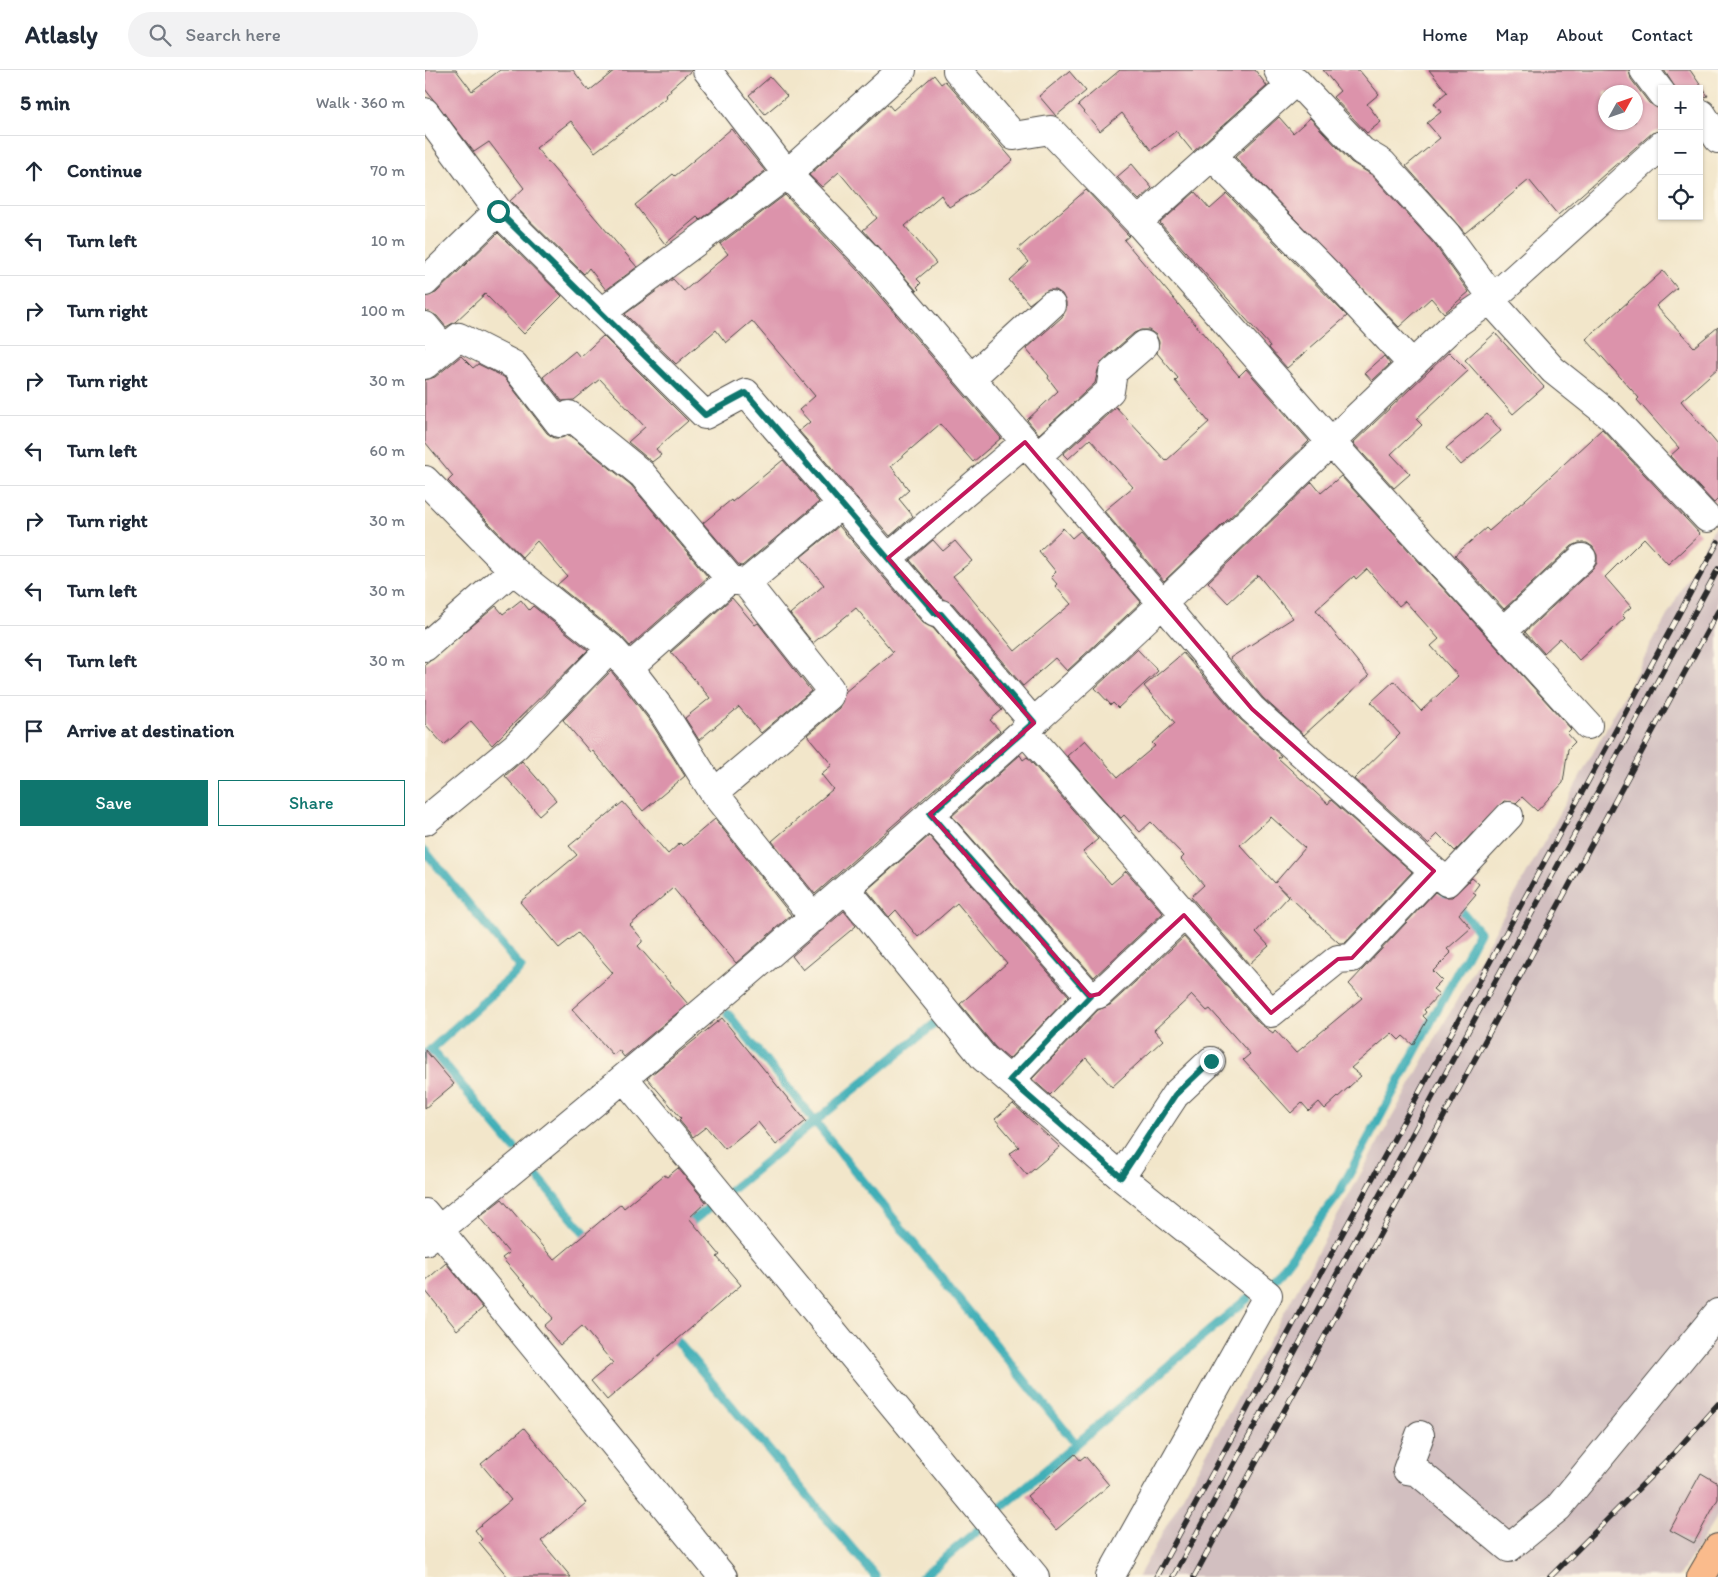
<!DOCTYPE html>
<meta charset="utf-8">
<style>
:root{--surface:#fff;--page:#f2f2f3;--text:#1f2937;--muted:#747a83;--line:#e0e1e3;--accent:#0f766e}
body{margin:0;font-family:Itim,sans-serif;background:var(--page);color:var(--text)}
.controls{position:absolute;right:15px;top:15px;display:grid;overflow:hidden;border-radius:0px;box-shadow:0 1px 4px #0004}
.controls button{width:45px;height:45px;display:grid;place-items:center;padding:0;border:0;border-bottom:1px solid var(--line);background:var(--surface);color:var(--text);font:25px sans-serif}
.compass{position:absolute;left:1173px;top:15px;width:45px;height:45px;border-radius:50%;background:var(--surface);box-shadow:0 1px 4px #0004;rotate:50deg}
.stop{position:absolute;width:15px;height:15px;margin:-11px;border:4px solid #0f766e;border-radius:50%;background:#fff}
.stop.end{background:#0f766e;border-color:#fff;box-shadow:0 1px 5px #0008}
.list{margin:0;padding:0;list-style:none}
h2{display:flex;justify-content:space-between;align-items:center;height:65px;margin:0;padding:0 20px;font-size:21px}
h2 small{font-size:16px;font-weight:400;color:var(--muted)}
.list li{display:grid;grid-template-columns:32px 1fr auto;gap:15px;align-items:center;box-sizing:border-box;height:70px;padding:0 20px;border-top:1px solid var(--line)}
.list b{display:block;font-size:19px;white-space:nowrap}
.list em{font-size:16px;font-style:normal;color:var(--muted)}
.actions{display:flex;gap:10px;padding:15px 20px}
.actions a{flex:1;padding:11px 0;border:1px solid var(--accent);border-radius:0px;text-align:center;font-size:18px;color:var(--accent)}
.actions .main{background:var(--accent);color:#fff}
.icon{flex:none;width:28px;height:28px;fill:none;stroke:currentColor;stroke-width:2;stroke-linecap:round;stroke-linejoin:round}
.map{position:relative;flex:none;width:1293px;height:1507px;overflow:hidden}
header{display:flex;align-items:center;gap:30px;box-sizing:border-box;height:70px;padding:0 25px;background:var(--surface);border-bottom:1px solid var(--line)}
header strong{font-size:24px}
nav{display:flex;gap:28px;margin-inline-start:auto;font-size:18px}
.search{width:350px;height:45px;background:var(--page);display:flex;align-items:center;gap:12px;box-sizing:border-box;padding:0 18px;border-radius:28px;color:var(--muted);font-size:19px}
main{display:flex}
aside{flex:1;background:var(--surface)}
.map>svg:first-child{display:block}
.industrial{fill:#d2bfc0}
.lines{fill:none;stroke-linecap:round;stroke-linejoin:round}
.stream{stroke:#3fafb7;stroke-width:9}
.building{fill:#dc93ab;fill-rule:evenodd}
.minor-casing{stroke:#494743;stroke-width:30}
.major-casing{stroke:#494743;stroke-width:30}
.minor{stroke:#fff;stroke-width:28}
.major{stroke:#fabb8c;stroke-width:28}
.rail-casing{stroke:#2b2b2b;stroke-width:5.5}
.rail{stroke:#fcf5e5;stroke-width:4;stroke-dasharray:11;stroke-linecap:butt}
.route{stroke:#0f766e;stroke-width:6}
.marked{fill:none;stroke:#c2185b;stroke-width:4;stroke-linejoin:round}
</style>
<header>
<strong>Atlasly</strong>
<div class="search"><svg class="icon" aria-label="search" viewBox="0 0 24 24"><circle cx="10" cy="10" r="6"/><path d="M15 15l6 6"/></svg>Search here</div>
<nav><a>Home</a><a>Map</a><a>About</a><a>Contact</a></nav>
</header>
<main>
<aside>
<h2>5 min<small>Walk · 360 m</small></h2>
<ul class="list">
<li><svg class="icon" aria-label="ahead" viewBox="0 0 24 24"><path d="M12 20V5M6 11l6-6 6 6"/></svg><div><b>Continue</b></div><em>70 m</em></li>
<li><svg class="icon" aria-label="left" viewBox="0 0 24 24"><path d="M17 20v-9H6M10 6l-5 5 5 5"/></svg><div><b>Turn left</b></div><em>10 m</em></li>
<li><svg class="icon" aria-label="right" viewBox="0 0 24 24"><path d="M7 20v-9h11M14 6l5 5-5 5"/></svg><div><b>Turn right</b></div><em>100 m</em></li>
<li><svg class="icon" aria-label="right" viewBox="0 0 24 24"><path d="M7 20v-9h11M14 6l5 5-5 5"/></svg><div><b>Turn right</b></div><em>30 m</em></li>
<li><svg class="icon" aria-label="left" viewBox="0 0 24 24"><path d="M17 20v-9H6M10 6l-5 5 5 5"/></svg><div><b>Turn left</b></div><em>60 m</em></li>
<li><svg class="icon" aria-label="right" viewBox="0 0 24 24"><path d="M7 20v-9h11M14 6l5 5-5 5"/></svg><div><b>Turn right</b></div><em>30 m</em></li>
<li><svg class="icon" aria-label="left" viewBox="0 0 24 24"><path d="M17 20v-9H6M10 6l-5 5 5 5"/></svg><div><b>Turn left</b></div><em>30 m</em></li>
<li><svg class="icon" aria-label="left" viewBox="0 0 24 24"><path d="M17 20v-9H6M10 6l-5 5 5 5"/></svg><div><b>Turn left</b></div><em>30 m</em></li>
<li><svg class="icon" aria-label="arrive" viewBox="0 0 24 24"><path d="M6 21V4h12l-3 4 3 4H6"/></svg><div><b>Arrive at destination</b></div></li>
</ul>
<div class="actions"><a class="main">Save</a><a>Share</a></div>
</aside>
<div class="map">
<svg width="1293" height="1507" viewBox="0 0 1293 1507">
<rect width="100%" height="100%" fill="#fcf5e5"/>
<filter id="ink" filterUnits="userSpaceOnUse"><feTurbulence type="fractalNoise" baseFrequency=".02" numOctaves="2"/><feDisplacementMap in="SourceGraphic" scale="10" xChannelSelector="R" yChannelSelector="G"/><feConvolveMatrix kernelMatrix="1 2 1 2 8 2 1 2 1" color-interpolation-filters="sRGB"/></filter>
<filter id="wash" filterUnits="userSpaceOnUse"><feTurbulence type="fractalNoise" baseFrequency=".0096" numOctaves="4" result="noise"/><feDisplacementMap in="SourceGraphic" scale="20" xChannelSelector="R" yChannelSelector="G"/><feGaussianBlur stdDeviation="1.12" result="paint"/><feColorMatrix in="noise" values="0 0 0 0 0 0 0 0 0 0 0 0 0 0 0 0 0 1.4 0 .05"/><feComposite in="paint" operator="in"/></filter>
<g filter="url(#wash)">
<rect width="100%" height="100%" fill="#f2e6ca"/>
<path class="industrial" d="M 1293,451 L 1293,1445 L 1254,1507 L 713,1507 L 1155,707 Z"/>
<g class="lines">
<path class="stream" d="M 0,781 L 96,898 L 0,985
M 303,944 L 651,1374
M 6,979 L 89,1078
M 106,1099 L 168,1173
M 305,1121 L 513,951
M 259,1158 L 286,1136
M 848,1211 L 913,1125 L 1054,862 L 1016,817
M 245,1263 L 451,1507
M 570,1443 L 823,1228
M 497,1507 L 553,1460"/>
</g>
<g id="blocks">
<path class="building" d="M 0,0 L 31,0 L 47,21 L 75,0 L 148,0 L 164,21 L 190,0 L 267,0 L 245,19 L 246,21 L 240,25 L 242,27 L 170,82 L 146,51 L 111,78 L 212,197 L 181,220 L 164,198 L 159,204 L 85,131 L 99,118 L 64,72 L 49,82 L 0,19 Z
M 695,0 L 830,0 L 842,16 L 768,82 L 751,61 L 726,80 L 697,43 L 675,61 L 653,35 Z
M 898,0 L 934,0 L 954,24 L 942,34 L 956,52 L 942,63 L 908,27 L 915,21 Z
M 1004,0 L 1204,0 L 1206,9 L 1224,33 L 1237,39 L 1237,60 L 1227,63 L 1133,145 L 1104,110 L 1040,163 L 981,96 L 1015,68 L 1002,53 L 1016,42 L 1009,33 L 1022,22 ZM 1180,22 L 1210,22 L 1210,52 L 1180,52 Z
M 1239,0 L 1265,0 L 1283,26 L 1274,29 L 1274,19 L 1251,19 Z
M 644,1 L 661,21 L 631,46 L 614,26 Z
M 509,5 L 516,14 L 520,11 L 530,22 L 588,90 L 552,120 L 524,137 L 516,125 L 480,156 L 511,193 L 492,209 L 496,213 L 492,217 L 494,219 L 492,221 L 438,160 L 452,148 L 414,102 L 397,117 L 384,105 L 463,34 L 468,40 Z
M 345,7 L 362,26 L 340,44 L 324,25 Z
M 854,47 L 868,63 L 885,48 L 926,92 L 947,105 L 1010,175 L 1044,222 L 1019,243 L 1006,228 L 974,257 L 810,87 Z
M 306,59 L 340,101 L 275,150 L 272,147 L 240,174 L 210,135 L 248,104 L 250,106 Z
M 707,94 L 727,118 L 714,130 L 692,107 Z
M 661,120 L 704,166 L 699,170 L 814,306 L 821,299 L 884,371 L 739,511 L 679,441 L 708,417 L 665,369 L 643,389 L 638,384 L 691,337 L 741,391 L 784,352 L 750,311 L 753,308 L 732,283 L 734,272 L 731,265 L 724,260 L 716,260 L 709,263 L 677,291 L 673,300 L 670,313 L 614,364 L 602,350 L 633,321 L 623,308 L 624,306 L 601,279 L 637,247 L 641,240 L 641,232 L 637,224 L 631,220 L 623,220 L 604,234 L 584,210 L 604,192 L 593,179 Z
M 770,122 L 785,139 L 802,124 L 922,246 L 862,298 L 844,278 L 845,276 L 735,153 Z
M 360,125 L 436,204 L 576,368 L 548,392 L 515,354 L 466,396 L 484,420 L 474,429 L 488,446 L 465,466 L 374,361 L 385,352 L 374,340 L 390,326 L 327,251 L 301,273 L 291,260 L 251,294 L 200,244 L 248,209 L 259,221 L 303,184 L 295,174 Z
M 73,163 L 137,226 L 99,264 L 60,224 L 30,252 L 21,257 L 12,246 L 0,241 L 0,227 L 11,223 Z
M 1238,201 L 1252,218 L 1231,236 L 1269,277 L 1293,257 L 1293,298 L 1256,331 L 1293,375 L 1293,429 L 1289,433 L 1245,386 L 1254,378 L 1212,330 L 1214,328 L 1161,269 Z
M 1070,263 L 1119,317 L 1088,344 L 1040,290 Z
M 178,266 L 263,351 L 231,379 L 236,385 L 227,392 L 203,372 L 220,357 L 175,309 L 149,330 L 137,331 L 118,307 L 150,281 L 155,287 Z
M 1024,282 L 1043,301 L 991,349 L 997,355 L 966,384 L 985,404 L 969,418 L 928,373 Z
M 36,286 L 48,298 L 53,294 L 79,307 L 122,363 L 129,368 L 136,368 L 144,365 L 206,415 L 283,507 L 205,576 L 196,566 L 132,515 L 142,506 L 112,471 L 97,487 L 23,411 L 28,406 L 0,372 L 0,310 L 10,307 Z
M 959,286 L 965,294 L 947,311 L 940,303 Z
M 1062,344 L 1076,361 L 1036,395 L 1021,378 Z
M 1177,359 L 1275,464 L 1243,494 L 1219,468 L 1180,507 L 1206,537 L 1197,545 L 1200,548 L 1154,590 L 1135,568 L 1119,583 L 1100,562 L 1168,499 L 1172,493 L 1172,485 L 1168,477 L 1162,473 L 1154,473 L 1147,476 L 1079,539 L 1030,485 L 1061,458 L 1064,461 L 1101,429 Z
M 358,390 L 394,432 L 317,496 L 314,495 L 278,453 L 306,430 L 307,432 Z
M 916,406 L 1146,659 L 1142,663 L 1150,672 L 1143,679 L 1138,713 L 1112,741 L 1097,727 L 1091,733 L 1079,731 L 1030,781 L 1013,764 L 1003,774 L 929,709 L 975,664 L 946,632 L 969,611 L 996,641 L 1033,606 L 1006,576 L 1014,569 L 980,531 L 974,536 L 942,499 L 931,509 L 929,506 L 891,540 L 944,606 L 879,665 L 838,628 L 805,588 L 868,548 L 833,505 L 803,533 L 783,512 L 887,412 L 896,423 Z
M 414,456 L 498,553 L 508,558 L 577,640 L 565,650 L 575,661 L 390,824 L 347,771 L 408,719 L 396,704 L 407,695 L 382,665 L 414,638 L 420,622 L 468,582 L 431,538 L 388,573 L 365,544 L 399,515 L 376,487 Z
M 638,458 L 647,468 L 655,461 L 716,532 L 642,601 L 630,588 L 598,616 L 528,534 L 518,529 L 485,490 L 508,470 L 518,481 L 530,471 L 547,491 L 528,506 L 590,581 L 646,534 L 630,516 L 632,514 L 626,507 L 631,502 L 614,481 Z
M 307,528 L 330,555 L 333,553 L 386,621 L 336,663 L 314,637 L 274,670 L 260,648 L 285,628 L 246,582 Z
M 96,530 L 104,540 L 108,536 L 163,580 L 67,675 L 46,651 L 19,675 L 0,654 L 0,595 L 71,536 L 78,544 Z
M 712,579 L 733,601 L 693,638 L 688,633 L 686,635 L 670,618 Z
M 758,583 L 815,649 L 856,686 L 853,688 L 903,734 L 906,730 L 987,802 L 920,873 L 914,873 L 852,815 L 863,827 L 831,862 L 844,876 L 824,894 L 766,827 L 779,815 L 756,789 L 759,786 L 726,752 L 715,762 L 699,745 L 696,748 L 642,686 L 660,670 L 693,707 L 730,676 L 727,673 L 750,653 L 719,616 ZM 846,747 L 880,778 L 850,813 L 815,775 Z
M 186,601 L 225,651 L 260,706 L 218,741 L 167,680 L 165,682 L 138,650 Z
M 595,685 L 598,690 L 602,687 L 673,769 L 658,782 L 686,814 L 701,801 L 738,843 L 669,907 L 527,746 Z
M 97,691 L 131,730 L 114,745 L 80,706 Z
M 198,732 L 243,784 L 255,773 L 258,776 L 290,749 L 366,845 L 311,893 L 248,818 L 205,855 L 217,869 L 217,872 L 213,876 L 263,934 L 199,987 L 194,980 L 188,985 L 147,939 L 188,903 L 153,863 L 134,878 L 95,832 L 152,785 L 144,776 Z
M 504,766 L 644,926 L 584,989 L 570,977 L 535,934 L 582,893 L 532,833 L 493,867 L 471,840 L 464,847 L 442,820 Z
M 1047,808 L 1054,814 L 1048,822 L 1051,824 L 1034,844 L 1046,858 L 1022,879 L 1026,883 L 1008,901 L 1017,910 L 1008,919 L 1014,924 L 999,940 L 1001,942 L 998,946 L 1002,950 L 988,975 L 978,966 L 974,970 L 967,963 L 926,998 L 936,1006 L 900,1039 L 894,1032 L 884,1041 L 877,1033 L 866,1043 L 818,990 L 825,984 L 785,939 L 782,941 L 767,925 L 729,960 L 738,970 L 687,1017 L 661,988 L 625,1025 L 607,1009 L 673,940 L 685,935 L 759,867 L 834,953 L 848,963 L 850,960 L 871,983 L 937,928 L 924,914 L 1010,822 L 1019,827 L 1027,827 Z
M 419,841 L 431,856 L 378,900 L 367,886 Z
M 297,948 L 381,1051 L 351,1075 L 333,1052 L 300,1079 L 281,1057 L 268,1067 L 254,1050 L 256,1048 L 222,1008 Z
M 0,980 L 29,1014 L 0,1038 Z
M 588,1034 L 635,1077 L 602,1105 L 584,1084 L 594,1077 L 570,1049 Z
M 253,1098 L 281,1132 L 264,1148 L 295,1185 L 292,1187 L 316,1215 L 182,1330 L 166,1311 L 188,1293 L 157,1256 L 135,1275 L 119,1256 L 128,1248 L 77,1188 L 84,1183 L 54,1147 L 77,1129 L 129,1190 L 196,1134 L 199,1138 L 239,1105 L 242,1107 Z
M 21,1193 L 58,1238 L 32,1260 L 0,1220 L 0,1211 Z
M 99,1358 L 161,1433 L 116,1471 L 146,1507 L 83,1507 L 54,1472 L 57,1469 L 50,1460 L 86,1430 L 56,1394 Z
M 650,1384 L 655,1390 L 660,1386 L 684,1415 L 631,1460 L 602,1426 Z
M 1276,1403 L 1293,1413 L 1293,1429 L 1269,1473 L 1245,1460 Z"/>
</g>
</g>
<g filter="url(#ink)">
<use href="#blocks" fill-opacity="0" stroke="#494743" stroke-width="1"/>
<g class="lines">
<defs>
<path id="minor" d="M 282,0 L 362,104 L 448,193 L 827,639 L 1009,801 L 927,888 L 913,889 L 846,943 L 599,660
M 532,0 L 589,66 L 625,60 L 713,152 L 906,372 L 1163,655
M 853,0 L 863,18 L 871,11 L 937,81 L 957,93 L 1022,165 L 1068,228
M 1219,0 L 1237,24
M 863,18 L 787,86 L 910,211 L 987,294
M 0,42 L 73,141 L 280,345 L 321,323 L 510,543 L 516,544 L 609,653
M 1277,44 L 1293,69
M 713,152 L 787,86
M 0,212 L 73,141
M 1065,230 L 1128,300 L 1187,347 L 1282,448
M 176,243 L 362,104 L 477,0
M 0,256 L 19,279
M 0,295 L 34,267 L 89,295 L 134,353 L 144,345 L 217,404 L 305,509
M 546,308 L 626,235
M 612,386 L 685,321 L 688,302 L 719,275
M 0,410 L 88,500 L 186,578 L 204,598 L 238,642 L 289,723 L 389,848
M 463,488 L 600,372
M 1078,561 L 1157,488
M 0,577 L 88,500
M 204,598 L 305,509 L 321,513 L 416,434
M 289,723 L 404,626 L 405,619 L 321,513
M 505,744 L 665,926 L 674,924 L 759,845
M 0,751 L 91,676 L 186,578
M 1009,801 L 1022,812 L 1084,746
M 422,820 L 559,988 L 696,1107 L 843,1225 L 685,1507
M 199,1008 L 610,1507
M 585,1010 L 665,926
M 696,1107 L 750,1025 L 786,991
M 0,1143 L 298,1507
M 0,1171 C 209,1003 412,829 611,650 C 754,522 889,386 1029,255 L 1068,228 L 1237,75
M 995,1365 L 982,1400 L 993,1402 L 1084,1478 L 1133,1438 L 1293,1243"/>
<path id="major" d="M 1276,1507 L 1293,1478"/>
</defs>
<use href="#minor" class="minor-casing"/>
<use href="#major" class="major-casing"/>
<use href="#minor" class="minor"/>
<use href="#major" class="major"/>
<defs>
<path id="rail" d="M 731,1507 L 1293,472
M 748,1507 L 1293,499
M 769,1507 L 1293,541
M 1125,1507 L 1248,1384 L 1293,1334"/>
</defs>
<use href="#rail" class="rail-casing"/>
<use href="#rail" class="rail"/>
</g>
</g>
<g class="lines" filter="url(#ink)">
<path class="route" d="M 73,141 L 280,345 L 321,323 L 510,543 L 516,544 L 609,652 L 505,744 L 665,926 L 585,1010 L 696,1107 L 750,1025 L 786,991"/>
</g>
<path class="marked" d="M 600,372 L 827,639 L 1009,801 L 927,888 L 913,889 L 846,943 L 759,845 L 674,924 L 665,926 L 505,744 L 609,653 L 463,488 Z"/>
</svg>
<div class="controls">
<button>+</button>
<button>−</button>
<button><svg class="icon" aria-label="locate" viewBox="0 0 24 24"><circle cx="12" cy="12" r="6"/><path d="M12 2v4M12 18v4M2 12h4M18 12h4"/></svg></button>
</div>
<svg class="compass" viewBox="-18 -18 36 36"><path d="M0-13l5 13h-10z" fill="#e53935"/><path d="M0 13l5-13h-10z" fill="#747a83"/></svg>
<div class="stop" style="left:73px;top:141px"></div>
<div class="stop end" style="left:786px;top:991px"></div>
</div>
</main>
